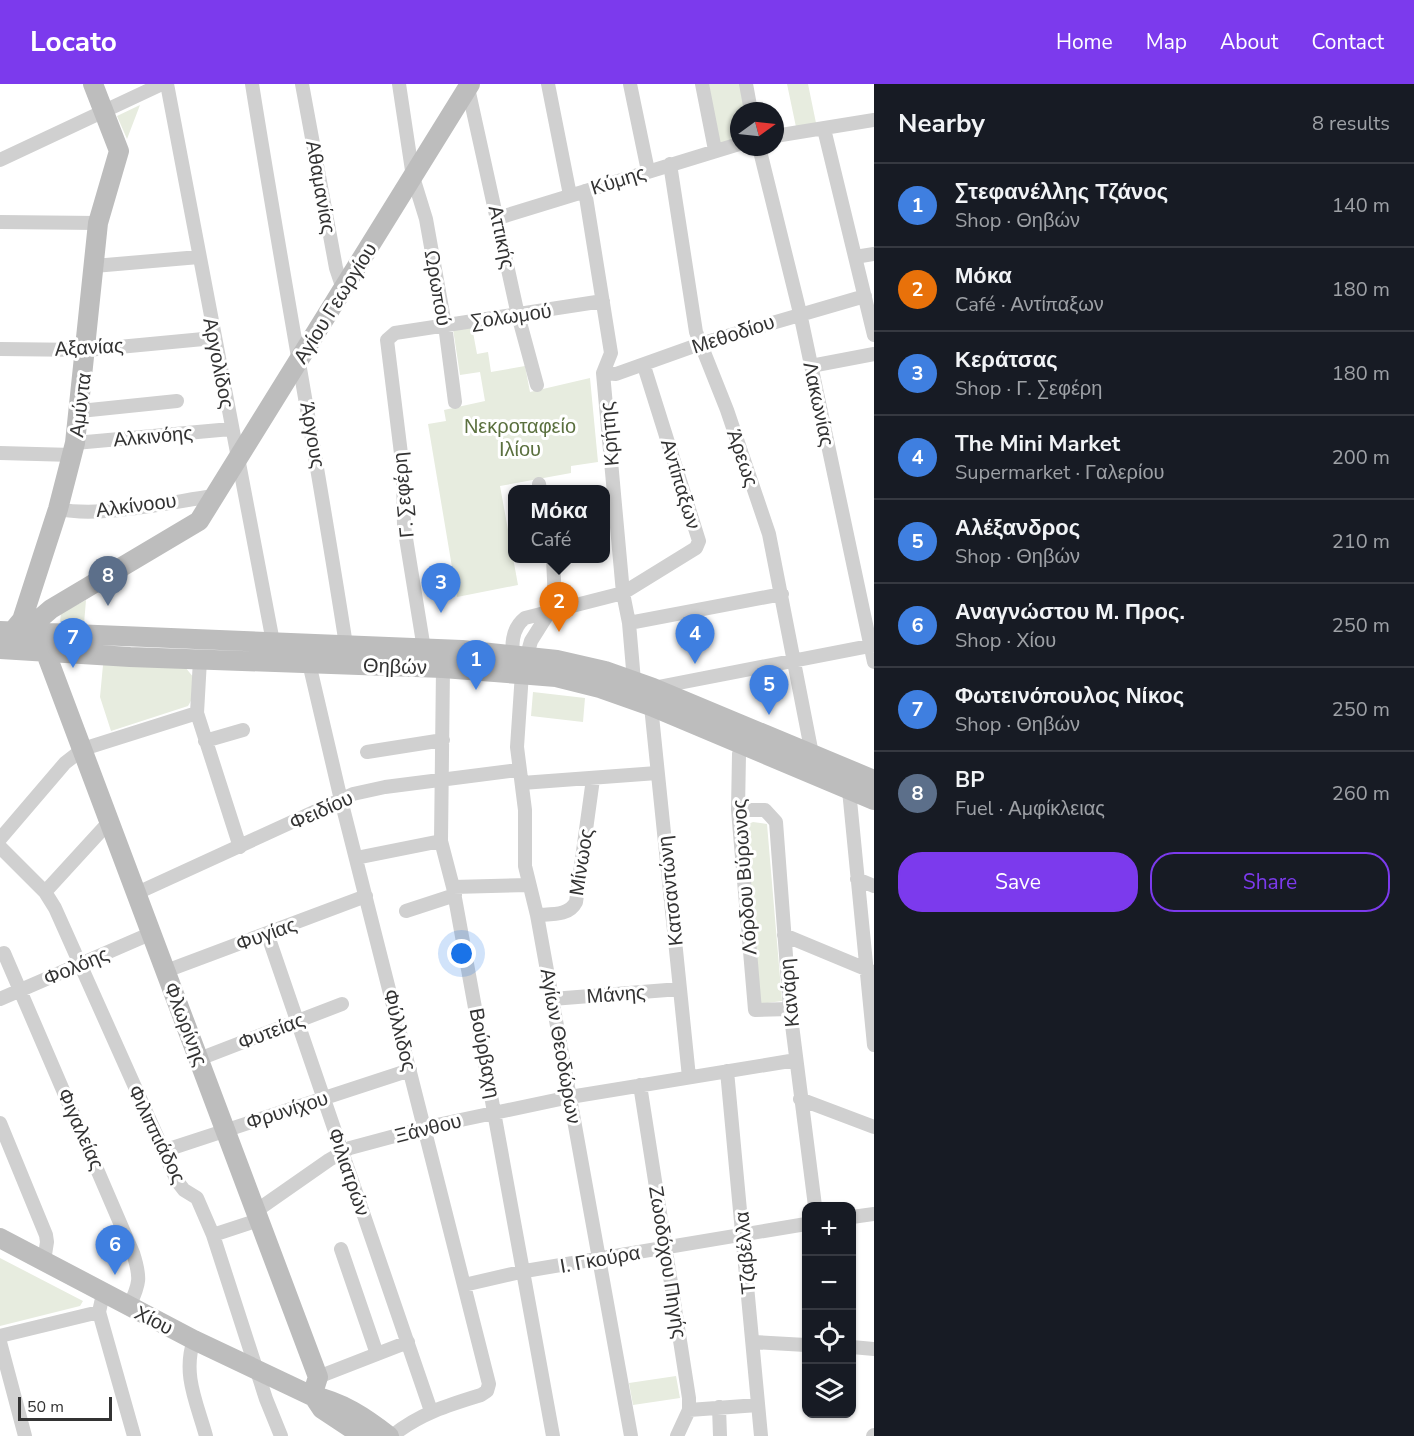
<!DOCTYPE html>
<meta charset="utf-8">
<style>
:root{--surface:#171b24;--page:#20242c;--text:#f1f3f6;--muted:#9ea1a6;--line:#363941;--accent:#7c3aed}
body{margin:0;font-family:"Nunito Sans",sans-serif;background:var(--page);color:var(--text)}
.controls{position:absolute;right:18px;bottom:18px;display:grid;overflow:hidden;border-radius:12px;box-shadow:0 2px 4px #0004}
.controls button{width:54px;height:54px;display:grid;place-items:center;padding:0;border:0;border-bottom:2px solid var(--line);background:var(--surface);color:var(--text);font:30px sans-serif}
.compass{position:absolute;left:730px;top:18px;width:54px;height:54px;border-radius:50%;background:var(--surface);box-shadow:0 2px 4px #0004;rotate:75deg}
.scale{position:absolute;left:18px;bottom:15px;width:94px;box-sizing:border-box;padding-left:6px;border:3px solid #333;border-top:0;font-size:16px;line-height:21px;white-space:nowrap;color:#333;-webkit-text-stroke:4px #fff;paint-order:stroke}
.you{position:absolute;left:462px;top:870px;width:21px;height:21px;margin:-15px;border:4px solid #fff;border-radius:50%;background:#1a73e8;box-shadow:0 0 0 9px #1a73e833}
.badge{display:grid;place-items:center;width:39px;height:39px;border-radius:50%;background:var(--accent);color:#fff;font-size:20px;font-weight:700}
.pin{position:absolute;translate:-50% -50px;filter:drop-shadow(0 2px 3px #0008)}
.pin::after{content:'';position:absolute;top:32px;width:21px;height:18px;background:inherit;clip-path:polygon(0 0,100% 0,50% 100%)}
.popup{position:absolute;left:508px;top:401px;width:102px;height:78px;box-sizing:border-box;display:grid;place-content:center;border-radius:12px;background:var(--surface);filter:drop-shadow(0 2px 4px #0005);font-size:20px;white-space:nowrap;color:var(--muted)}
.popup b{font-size:22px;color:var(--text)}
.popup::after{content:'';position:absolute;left:50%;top:100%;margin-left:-12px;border:12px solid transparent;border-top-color:var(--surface)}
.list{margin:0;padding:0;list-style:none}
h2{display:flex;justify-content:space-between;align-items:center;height:78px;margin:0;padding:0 24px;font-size:26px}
h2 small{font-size:20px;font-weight:400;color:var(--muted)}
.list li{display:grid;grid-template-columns:39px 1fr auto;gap:18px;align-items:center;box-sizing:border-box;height:84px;padding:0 24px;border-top:2px solid var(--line)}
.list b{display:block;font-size:22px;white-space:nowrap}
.list p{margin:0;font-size:20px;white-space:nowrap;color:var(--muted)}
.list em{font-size:20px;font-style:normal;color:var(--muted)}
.actions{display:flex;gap:12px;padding:18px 24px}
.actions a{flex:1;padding:14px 0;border:2px solid var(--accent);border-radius:24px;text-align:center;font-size:21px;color:var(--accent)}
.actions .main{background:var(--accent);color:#fff}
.icon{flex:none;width:33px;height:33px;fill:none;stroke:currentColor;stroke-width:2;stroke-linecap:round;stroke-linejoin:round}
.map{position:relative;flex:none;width:874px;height:1352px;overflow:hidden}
header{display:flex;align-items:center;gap:36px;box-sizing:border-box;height:84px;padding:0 30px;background:var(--accent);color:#fff}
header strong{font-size:28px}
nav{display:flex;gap:33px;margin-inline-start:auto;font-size:21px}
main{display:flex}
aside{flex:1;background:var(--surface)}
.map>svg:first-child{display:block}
.green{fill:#e7ecdf}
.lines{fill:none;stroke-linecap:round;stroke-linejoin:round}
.street{stroke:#d0d0d0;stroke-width:14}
.secondary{stroke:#bdbdbd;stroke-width:20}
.labels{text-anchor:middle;stroke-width:6;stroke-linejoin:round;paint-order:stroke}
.street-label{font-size:20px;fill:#333;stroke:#fff}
.park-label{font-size:20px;fill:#5b703f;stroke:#fff}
</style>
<header>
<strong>Locato</strong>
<nav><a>Home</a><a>Map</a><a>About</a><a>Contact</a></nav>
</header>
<main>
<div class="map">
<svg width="874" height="1352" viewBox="0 0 874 1352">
<rect width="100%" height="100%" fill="#fff"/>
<path class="green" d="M 706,0 L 742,0 L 748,27 L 739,27 L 739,54 L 718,60 Z
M 787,0 L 808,0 L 816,39 L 796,43 Z
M 140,21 L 127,55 L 117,32 Z
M 472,243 L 477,270 L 488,268 L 491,288 L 525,282 L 530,308 L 590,294 L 598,378 L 571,382 L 571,389 L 500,402 L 518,501 L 457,513 L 428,340 L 446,337 L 444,326 L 485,317 L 480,288 L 460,291 L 453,245 Z
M 86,516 L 84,540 L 60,538 L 61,529 Z
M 103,581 L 185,583 L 194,594 L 192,615 L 188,622 L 111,647 L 100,613 Z
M 533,608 L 585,614 L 583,638 L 531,632 Z
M 753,738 L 767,740 L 782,917 L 760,920 L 746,741 Z
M 0,1174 L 83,1217 L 80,1222 L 0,1242 Z
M 676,1292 L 680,1314 L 633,1321 L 629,1299 Z"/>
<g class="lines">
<path class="street" d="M 167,0 L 273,558
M 252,0 C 282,188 317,374 346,561
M 302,0 L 336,184 L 343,205
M 399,0 L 413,93 L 426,135 L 445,241 L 455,318
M 548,0 L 570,111
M 630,0 L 648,87
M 702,0 L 715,66
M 746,0 L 751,27
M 468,4 L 518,231 L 537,301
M 824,45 L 874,251
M 775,52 L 874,36
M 759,63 L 800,229 L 874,578
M 0,76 L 162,0
M 670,80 L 696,248 L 727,326 L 769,450 L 812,670
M 585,107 L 611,269 L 603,289 L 623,509 L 629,539 L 634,597
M 498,134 L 739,60
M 0,138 L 98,139
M 855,173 L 874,170
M 94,182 L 199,173
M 0,265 L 87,266 L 214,254
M 811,282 L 874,270
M 603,289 L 616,290 L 700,260 L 865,212
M 80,327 L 177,317
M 75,359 L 231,345
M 0,369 L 73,371
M 539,400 L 540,406
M 58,425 C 101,434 170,418 214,412
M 552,527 L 555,517 L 553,474
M 548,530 L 531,557 L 522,589 L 517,663 L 525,726 L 525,782 L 537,831 L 631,1352
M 629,539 L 782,510
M 424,565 L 404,442 L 403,386 L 387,256 L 395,249 L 603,217
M 200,576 L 197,629 L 240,763
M 309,579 L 341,716 L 489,1300 L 487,1307 L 481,1311 C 448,1321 419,1330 392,1352
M 517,579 C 509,564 512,544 525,534 L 623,509 L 696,464 L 699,457 L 644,282
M 443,584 L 441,757 L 453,803 L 553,1352
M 653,604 L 874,561
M 651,622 L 689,993
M 205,657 L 243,646
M 743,661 L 739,670 L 738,726 L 755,926 L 790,925
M 367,668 L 443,656
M 522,699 L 657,689
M 849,706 L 874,961
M 738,726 L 765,726 L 776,738 L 790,925 L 815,1122
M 0,755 L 65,679 L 83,665 L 197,629
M 0,763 L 45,808 L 55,824 L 177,1097 L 184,1106 L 197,1114 L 213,1151 L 266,1315 L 281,1352
M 356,774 L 441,757
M 857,795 L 874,802
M 453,803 L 529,801
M 45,808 L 110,737
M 137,809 L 353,710 L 385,703 L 518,686
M 406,827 L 455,811
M 537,831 C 552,830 569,832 576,818 L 593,695
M 267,849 L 431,1327
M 784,851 L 873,888
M 4,869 L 133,1169 C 141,1194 140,1199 129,1223
M 166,887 L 366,812
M 0,915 L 152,849
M 552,915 L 680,905
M 199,975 L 342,920
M 727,987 L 761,1352
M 640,1001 L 689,1314 L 689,1326 L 677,1352
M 800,1015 L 874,1043
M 0,1039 L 46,1151 L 47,1158 L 44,1177
M 163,1067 L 410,986
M 256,1127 L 329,1076 L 350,1064 L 432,1042 L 570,1013 L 796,976
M 852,1133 L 874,1130
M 213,1151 L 259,1136
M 341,1165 L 377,1270
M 464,1201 L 525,1187 L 806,1140
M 103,1210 L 99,1228 L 134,1352
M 0,1252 L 99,1228
M 194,1256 C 182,1290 197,1319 206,1352
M 0,1258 L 25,1352
M 753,1258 L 806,1261
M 852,1263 L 874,1265
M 318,1293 L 408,1258
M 719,1323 L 720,1352
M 689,1326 L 758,1321
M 873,1352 L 874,1351"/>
<path class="secondary" d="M 0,547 L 462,566 L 557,576 L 605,587 L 653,604 L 874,696
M 7,554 L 22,536 L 58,425 L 75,359 L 98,139 L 119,67 L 93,0
M 0,565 L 130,573 L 443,584 L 556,593 L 600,604 L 651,622 L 874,716
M 0,1154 L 194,1256 L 312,1312 C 341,1317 366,1334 389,1352
M 312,1312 L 318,1293 L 41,556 L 37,537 L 51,525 L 199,437 L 470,0
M 316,1316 L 322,1325 L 363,1352"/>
</g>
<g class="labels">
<g class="street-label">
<text transform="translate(618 96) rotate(-17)" y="7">Κύμης</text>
<text transform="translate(321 103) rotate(80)" y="7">Αθαμανίας</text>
<text transform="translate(502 153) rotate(78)" y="7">Αττικής</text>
<text transform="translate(438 204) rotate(80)" y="7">Ωρωπού</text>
<text transform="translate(335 219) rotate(-58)" y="7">Αγίου Γεωργίου</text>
<text transform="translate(511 232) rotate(-8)" y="7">Σολωμού</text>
<text transform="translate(733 250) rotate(-18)" y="7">Μεθοδίου</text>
<text transform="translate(89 263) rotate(-3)" y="7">Αξανίας</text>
<text transform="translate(219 279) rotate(79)" y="7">Αργολίδος</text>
<text transform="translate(819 320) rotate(78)" y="7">Λακωνίας</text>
<text transform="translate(80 321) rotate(-83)" y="7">Αμύντα</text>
<text transform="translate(609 350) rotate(-95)" y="7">Κρήτης</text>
<text transform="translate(313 351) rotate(80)" y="7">Άργους</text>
<text transform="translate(153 352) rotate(-5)" y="7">Αλκινόης</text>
<text transform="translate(743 374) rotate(71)" y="7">Άρεως</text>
<text transform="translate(681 400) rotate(73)" y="7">Αντίπαξων</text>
<text transform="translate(403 411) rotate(-95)" y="7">Γ. Σεφέρη</text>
<text transform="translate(136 421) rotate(-7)" y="7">Αλκίνοου</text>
<text transform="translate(395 582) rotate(2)" y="7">Θηβών</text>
<text transform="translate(321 726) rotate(-24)" y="7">Φειδίου</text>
<text transform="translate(581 778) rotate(-81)" y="7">Μίνωος</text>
<text transform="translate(744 793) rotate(-94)" y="7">Λόρδου Βύρωνος</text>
<text transform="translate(670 807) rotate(-96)" y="7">Κατσαντώνη</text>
<text transform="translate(266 850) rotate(-20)" y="7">Φυγίας</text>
<text transform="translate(76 882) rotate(-23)" y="7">Φολόης</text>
<text transform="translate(789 909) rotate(-95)" y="7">Κανάρη</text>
<text transform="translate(616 910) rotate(-4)" y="7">Μάνης</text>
<text transform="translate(186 940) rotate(69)" y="7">Φλωρίνης</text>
<text transform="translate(400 946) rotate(76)" y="7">Φύλλιδος</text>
<text transform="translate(271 947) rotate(-21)" y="7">Φυτείας</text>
<text transform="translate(561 962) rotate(80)" y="7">Αγίων Θεοδώρων</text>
<text transform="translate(485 969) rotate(79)" y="7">Βούρβαχη</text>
<text transform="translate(287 1026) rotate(-18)" y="7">Φρυνίχου</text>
<text transform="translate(428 1044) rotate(-14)" y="7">Ξάνθου</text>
<text transform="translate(81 1045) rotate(66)" y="7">Φιγαλείας</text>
<text transform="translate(157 1050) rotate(64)" y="7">Φιλιππιάδος</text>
<text transform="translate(349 1088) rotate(71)" y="7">Φιλιατρών</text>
<text transform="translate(745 1169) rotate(-95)" y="7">Τζαβέλλα</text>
<text transform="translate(600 1175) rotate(-10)" y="7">Ι. Γκούρα</text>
<text transform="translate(668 1178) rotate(81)" y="7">Ζωοδόχου Πηγής</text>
<text transform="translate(154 1236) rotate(27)" y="7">Χίου</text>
</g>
<g class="park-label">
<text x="520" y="349">Νεκροταφείο<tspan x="520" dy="23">Ιλίου</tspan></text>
</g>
</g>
</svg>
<div class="controls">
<button>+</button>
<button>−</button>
<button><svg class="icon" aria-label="locate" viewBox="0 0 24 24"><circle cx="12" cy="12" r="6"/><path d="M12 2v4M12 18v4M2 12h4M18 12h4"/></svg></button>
<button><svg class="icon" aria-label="layers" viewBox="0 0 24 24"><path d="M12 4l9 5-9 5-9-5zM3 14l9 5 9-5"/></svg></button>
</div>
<svg class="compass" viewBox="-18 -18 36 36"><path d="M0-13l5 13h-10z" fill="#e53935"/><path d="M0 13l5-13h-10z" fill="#9ea1a6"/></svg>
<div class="scale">50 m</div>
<div class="you"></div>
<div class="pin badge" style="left:476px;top:606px;background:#3f7fe0">1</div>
<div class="pin badge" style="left:559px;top:548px;background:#e8710a">2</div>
<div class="popup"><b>Μόκα</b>Café</div>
<div class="pin badge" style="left:441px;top:529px;background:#3f7fe0">3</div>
<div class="pin badge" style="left:695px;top:580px;background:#3f7fe0">4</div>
<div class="pin badge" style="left:769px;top:631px;background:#3f7fe0">5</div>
<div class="pin badge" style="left:115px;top:1191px;background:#3f7fe0">6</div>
<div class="pin badge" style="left:73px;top:584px;background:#3f7fe0">7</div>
<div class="pin badge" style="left:108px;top:522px;background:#5c6f8a">8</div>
</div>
<aside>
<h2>Nearby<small>8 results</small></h2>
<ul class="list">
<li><span class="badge" style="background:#3f7fe0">1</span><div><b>Στεφανέλλης Τζάνος</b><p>Shop · Θηβών</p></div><em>140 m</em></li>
<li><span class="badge" style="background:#e8710a">2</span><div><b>Μόκα</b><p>Café · Αντίπαξων</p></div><em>180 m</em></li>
<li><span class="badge" style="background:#3f7fe0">3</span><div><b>Κεράτσας</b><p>Shop · Γ. Σεφέρη</p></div><em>180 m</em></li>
<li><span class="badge" style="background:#3f7fe0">4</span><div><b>The Mini Market</b><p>Supermarket · Γαλερίου</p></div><em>200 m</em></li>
<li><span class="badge" style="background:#3f7fe0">5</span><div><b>Αλέξανδρος</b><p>Shop · Θηβών</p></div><em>210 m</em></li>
<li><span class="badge" style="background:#3f7fe0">6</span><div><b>Αναγνώστου Μ. Προς.</b><p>Shop · Χίου</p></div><em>250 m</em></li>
<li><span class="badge" style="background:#3f7fe0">7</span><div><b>Φωτεινόπουλος Νίκος</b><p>Shop · Θηβών</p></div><em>250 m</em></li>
<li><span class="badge" style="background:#5c6f8a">8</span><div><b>BP</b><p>Fuel · Αμφίκλειας</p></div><em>260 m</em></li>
</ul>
<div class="actions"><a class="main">Save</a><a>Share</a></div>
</aside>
</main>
